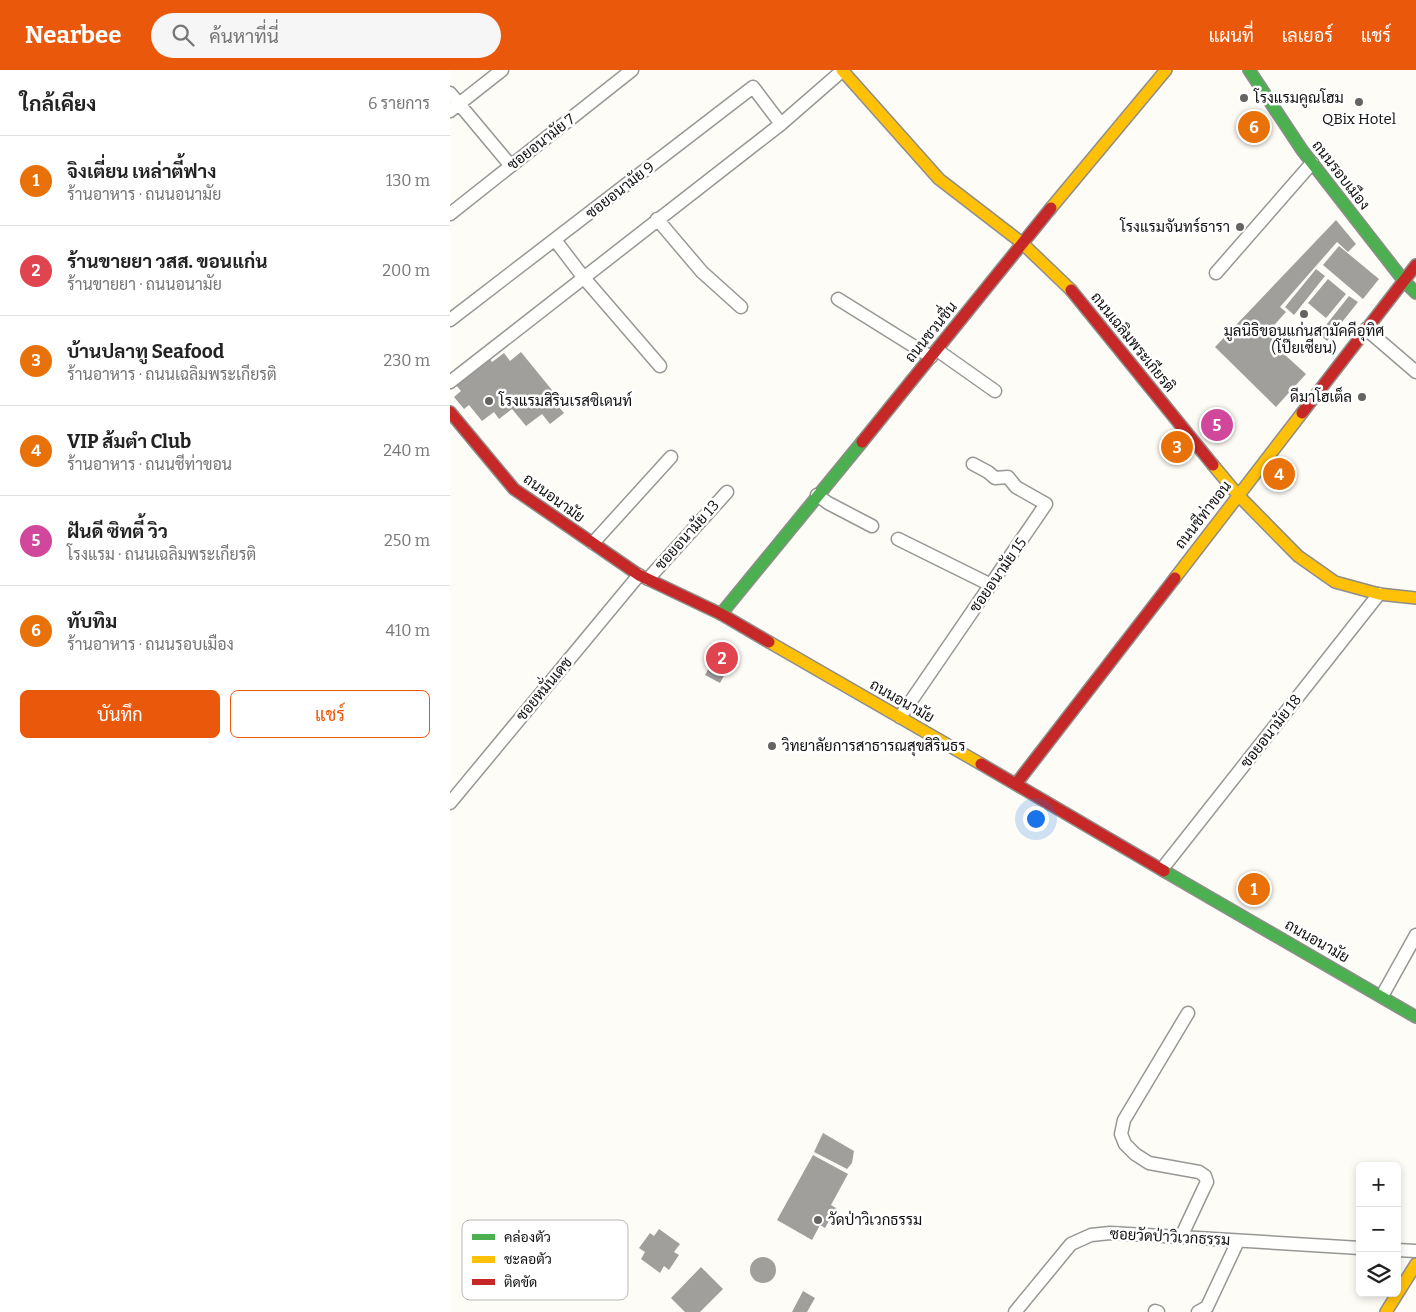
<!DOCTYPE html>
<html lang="th">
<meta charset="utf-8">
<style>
:root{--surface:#fff;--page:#f6f6f6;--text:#222;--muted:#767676;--line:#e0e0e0;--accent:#ea580c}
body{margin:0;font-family:Bitter,Sarabun,serif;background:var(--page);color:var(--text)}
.controls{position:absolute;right:15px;bottom:15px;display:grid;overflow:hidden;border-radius:8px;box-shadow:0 2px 8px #0003}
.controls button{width:45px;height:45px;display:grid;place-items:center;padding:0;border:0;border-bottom:1px solid var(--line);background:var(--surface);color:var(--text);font:25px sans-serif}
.you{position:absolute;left:585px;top:748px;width:18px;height:18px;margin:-12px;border:4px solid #fff;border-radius:50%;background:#1a73e8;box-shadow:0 0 0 8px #1a73e833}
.badge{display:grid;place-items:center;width:32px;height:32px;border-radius:50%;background:var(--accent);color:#fff;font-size:16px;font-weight:700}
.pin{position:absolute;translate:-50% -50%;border:2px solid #fff;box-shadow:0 1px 5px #0006}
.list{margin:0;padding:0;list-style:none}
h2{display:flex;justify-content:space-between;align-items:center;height:65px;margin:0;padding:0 20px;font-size:21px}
h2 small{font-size:16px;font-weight:400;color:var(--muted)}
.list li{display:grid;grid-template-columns:32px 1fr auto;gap:15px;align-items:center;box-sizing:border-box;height:90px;padding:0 20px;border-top:1px solid var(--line)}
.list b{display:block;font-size:19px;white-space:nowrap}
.list p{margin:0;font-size:16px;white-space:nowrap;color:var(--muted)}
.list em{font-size:16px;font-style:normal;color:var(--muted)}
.actions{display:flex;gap:10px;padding:15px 20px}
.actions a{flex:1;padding:11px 0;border:1px solid var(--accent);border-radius:8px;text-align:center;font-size:18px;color:var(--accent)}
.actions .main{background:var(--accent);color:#fff}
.icon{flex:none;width:28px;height:28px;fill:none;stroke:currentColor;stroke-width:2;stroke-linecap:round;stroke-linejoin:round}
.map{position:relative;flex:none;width:966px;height:1242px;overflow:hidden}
header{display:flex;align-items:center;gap:30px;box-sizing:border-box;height:70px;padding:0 25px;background:var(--accent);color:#fff}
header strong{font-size:24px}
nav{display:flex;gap:28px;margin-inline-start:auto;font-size:18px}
.search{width:350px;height:45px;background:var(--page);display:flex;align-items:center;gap:12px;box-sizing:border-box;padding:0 18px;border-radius:28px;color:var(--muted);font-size:19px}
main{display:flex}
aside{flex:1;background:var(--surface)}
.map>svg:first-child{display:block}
.building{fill:#a19f9c}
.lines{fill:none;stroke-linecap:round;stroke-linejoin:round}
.street-casing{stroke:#979795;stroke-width:15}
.fast-casing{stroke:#8e8d8b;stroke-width:14}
.slow-casing{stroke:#8e8d8b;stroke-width:14}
.jam-casing{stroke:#8e8d8b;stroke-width:14}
.street{stroke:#fffffe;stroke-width:12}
.fast{stroke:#4caf50;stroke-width:11}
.slow{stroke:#ffc107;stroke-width:11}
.jam{stroke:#c62828;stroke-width:11}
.poi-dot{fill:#646362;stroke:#fff;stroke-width:2}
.labels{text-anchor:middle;stroke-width:5;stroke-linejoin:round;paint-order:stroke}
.poi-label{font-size:15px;fill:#111;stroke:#fff;text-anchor:start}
.street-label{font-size:15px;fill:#111;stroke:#fff}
.key{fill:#fff;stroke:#b8b8b8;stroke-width:1}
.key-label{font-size:14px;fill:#111}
</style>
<header>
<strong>Nearbee</strong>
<div class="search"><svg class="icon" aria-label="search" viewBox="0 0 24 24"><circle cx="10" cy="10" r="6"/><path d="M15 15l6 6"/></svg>ค้นหาที่นี่</div>
<nav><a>แผนที่</a><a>เลเยอร์</a><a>แชร์</a></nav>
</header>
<main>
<aside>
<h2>ใกล้เคียง<small>6 รายการ</small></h2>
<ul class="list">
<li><span class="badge" style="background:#e8710a">1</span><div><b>จิงเตี่ยน เหล่าตี้ฟาง</b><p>ร้านอาหาร · ถนนอนามัย</p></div><em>130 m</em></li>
<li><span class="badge" style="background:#e0444e">2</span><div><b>ร้านขายยา วสส. ขอนแก่น</b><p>ร้านขายยา · ถนนอนามัย</p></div><em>200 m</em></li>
<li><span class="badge" style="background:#e8710a">3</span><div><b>บ้านปลาทู Seafood</b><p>ร้านอาหาร · ถนนเฉลิมพระเกียรติ</p></div><em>230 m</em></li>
<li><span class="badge" style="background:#e8710a">4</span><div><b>VIP ส้มตำ Club</b><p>ร้านอาหาร · ถนนชีท่าขอน</p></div><em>240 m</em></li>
<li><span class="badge" style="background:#d1479c">5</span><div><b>ฝันดี ซิทตี้ วิว</b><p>โรงแรม · ถนนเฉลิมพระเกียรติ</p></div><em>250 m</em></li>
<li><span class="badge" style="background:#e8710a">6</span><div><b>ทับทิม</b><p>ร้านอาหาร · ถนนรอบเมือง</p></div><em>410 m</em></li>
</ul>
<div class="actions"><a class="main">บันทึก</a><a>แชร์</a></div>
</aside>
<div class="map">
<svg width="966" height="1242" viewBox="0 0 966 1242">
<rect width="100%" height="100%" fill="#fdfcf7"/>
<path class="building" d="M 886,150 L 906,174 L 898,182 L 887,172 L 830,237 L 836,242 L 817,263 L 825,271 L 823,274 L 856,304 L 826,337 L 765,277 Z
M 889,176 L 929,209 L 913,229 L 873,195 Z
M 866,199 L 875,206 L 844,245 L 835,237 Z
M 878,209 L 896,224 L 876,248 L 858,233 Z
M 899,226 L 908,232 L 877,271 L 869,264 Z
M 71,282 L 106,325 L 102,329 L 114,343 L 100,354 L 92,344 L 76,356 L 62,339 L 49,349 L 44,342 L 32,351 L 19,335 L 14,339 L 4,327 L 11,321 L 6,315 L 39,288 L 42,292 L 54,283 L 60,291 Z
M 268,581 L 283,589 L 270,613 L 255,605 Z
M 373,1063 L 404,1081 L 402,1093 L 397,1099 L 364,1082 Z
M 363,1085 L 398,1104 L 381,1135 L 386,1138 L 375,1158 L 370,1155 L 362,1170 L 327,1150 Z
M 209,1159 L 230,1174 L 224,1182 L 229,1185 L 219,1200 L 214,1196 L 210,1203 L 191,1189 L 195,1182 L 189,1178 L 200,1163 L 204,1166 Z
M300 1200a13 13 0 1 1 26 0a13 13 0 1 1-26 0Z
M 251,1197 L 273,1219 L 250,1242 L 235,1242 L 221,1228 Z
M 353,1221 L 365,1228 L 357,1242 L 342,1242 Z"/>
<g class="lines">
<defs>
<path id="street" d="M 0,23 L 61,96
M 0,41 L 52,0
M 0,144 L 182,0
M 207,149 L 252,202 L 291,237
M 105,170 L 134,208 L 210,296
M 766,203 L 862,93
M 388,229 L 481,287
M 0,250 L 303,17 L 331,54
M 916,259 L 966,302
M 487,280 L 545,321
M 0,312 L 331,54 L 393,0
M 367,425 L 378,433 L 422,456
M 448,469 L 541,515
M 143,473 L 221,387
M 198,509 L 277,422
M 450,647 L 596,434 L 566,417 L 558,407 L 545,408 L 538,402 L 523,394
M 0,733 L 189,505
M 712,799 L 929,524
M 932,926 L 966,865
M 731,1167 L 754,1118 L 757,1112 L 755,1106 L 749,1102 L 699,1093 L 685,1084 L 675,1074 L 671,1064 L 674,1050 L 738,943
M 947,1180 L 966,1181
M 705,1241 L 708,1242
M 565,1242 L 621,1174 L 641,1165 L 660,1163 L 731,1167 L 910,1178
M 748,1242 L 757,1237 L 788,1171"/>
<path id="fast" d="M 799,0 L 852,80 L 954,211 L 966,223
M 271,544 L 412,372
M 714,801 L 966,947"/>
<path id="slow" d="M 392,0 L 489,109 L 572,173 L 621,220
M 601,138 L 716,0
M 763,395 L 788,425 L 848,486 L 885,512 L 929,524 L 966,528
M 725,508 L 852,343
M 319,572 L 531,694
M 936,1242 L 966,1194"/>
<path id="jam" d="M 621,220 L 763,395
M 0,342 L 64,419 L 189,505 L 271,544 L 319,572
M 852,343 L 966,195
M 412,372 L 601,138
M 531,694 L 714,801
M 566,714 L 725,508"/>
</defs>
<use href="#street" class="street-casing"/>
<use href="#fast" class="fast-casing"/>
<use href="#slow" class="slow-casing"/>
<use href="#jam" class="jam-casing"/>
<use href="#street" class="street"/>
<use href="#fast" class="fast"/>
<use href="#slow" class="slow"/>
<use href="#jam" class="jam"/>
</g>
<g class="poi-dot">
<circle cx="794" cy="28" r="5"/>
<circle cx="909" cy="32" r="5"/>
<circle cx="790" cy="157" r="5"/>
<circle cx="854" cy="244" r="5"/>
<circle cx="912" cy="327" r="5"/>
<circle cx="39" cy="331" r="5"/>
<circle cx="322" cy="676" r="5"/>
<circle cx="368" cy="1150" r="5"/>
</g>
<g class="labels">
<g class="poi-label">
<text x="804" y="33">โรงแรมคูณโฮม</text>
<text x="909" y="54" text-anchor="middle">QBix Hotel</text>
<text x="780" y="162" text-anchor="end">โรงแรมจันทร์ธารา</text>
<text x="854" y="266" text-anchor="middle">มูลนิธิขอนแก่นสามัคคีอุทิศ<tspan x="854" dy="17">(โป๊ยเซียน)</tspan></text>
<text x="902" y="332" text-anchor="end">ดีมาโฮเต็ล</text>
<text x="49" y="336">โรงแรมสิรินเรสซิเดนท์</text>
<text x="332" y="681">วิทยาลัยการสาธารณสุขสิรินธร</text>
<text x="378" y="1155">วัดป่าวิเวกธรรม</text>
</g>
<g class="street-label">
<text transform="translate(91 72) rotate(-38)" y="5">ซอยอนามัย 7</text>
<text transform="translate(891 105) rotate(52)" y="5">ถนนรอบเมือง</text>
<text transform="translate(170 120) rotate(-38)" y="5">ซอยอนามัย 9</text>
<text transform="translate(481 262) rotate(-51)" y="5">ถนนชวนชื่น</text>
<text transform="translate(683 272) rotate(51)" y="5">ถนนเฉลิมพระเกียรติ</text>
<text transform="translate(104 428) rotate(36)" y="5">ถนนอนามัย</text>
<text transform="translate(753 445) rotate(-52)" y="5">ถนนชีท่าขอน</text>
<text transform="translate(237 465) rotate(-48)" y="5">ซอยอนามัย 13</text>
<text transform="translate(548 505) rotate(-55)" y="5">ซอยอนามัย 15</text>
<text transform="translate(94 619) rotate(-50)" y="5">ซอยหมั่นเดช</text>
<text transform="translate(452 631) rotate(30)" y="5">ถนนอนามัย</text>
<text transform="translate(821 661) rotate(-52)" y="5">ซอยอนามัย 18</text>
<text transform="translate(867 871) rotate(30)" y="5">ถนนอนามัย</text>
<text transform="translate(720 1167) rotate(3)" y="5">ซอยวัดป่าวิเวกธรรม</text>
</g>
</g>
<rect x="12" y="1150" width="166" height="80" rx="8" class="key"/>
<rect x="22" y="1164" width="23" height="6" fill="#4caf50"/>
<rect x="22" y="1186" width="23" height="7" fill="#ffc107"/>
<rect x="22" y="1209" width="23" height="6" fill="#c62828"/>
<g class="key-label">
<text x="54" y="1172">คล่องตัว</text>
<text x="54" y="1194">ชะลอตัว</text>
<text x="54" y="1217">ติดขัด</text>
</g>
</svg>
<div class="controls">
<button>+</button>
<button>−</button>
<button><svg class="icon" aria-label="layers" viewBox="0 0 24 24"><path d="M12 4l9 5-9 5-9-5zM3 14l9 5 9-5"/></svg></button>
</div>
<div class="you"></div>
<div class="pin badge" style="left:804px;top:819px;background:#e8710a">1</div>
<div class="pin badge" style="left:272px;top:588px;background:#e0444e">2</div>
<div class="pin badge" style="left:727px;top:377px;background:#e8710a">3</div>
<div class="pin badge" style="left:829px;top:404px;background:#e8710a">4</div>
<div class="pin badge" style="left:767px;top:355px;background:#d1479c">5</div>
<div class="pin badge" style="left:804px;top:57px;background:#e8710a">6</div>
</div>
</main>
